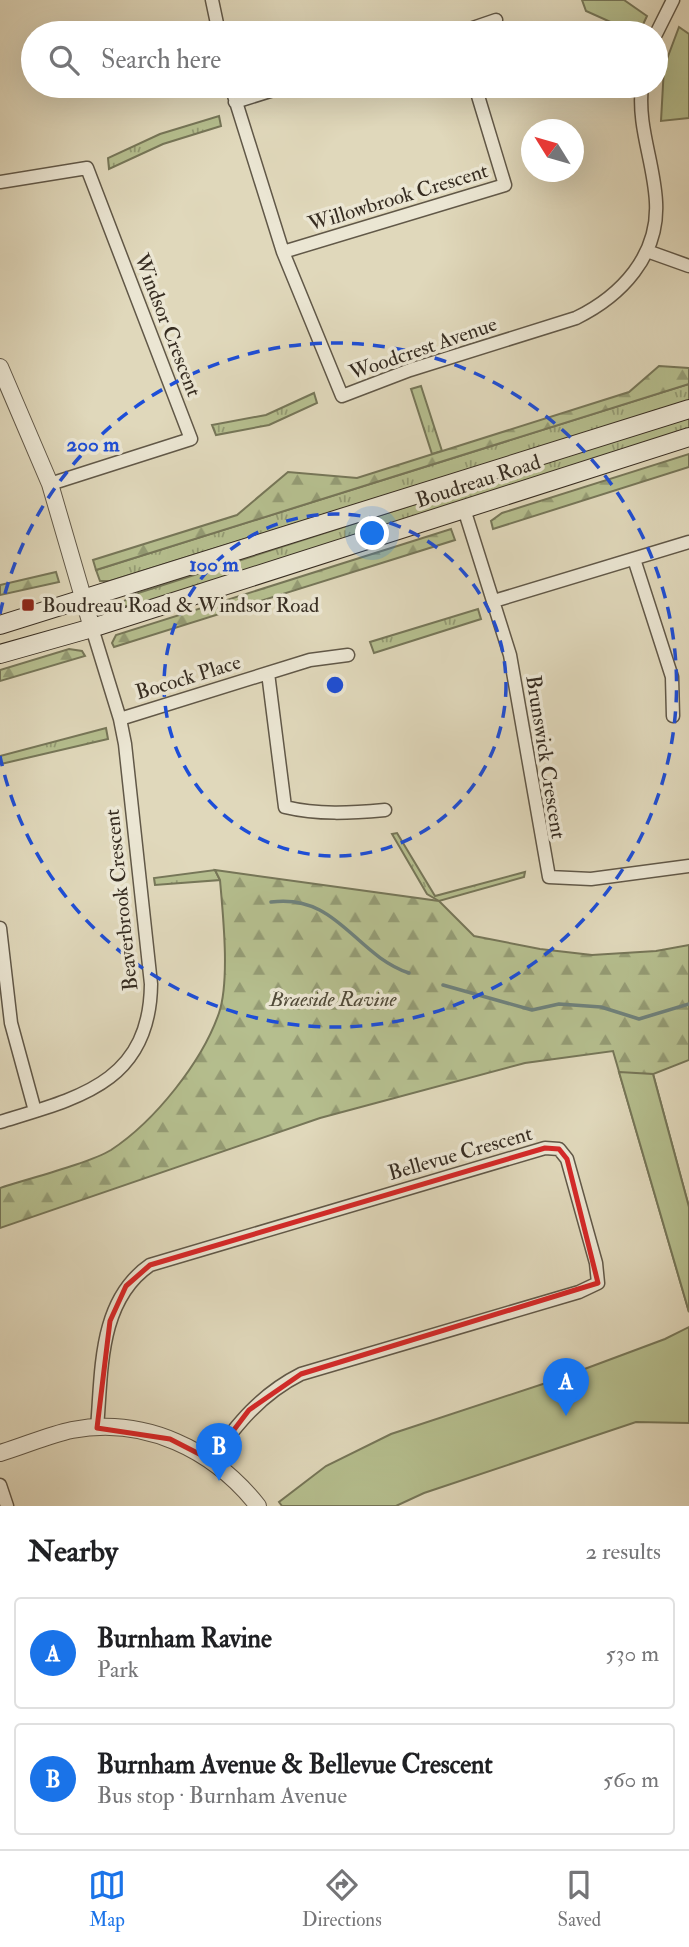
<!DOCTYPE html>
<meta charset="utf-8">
<style>
:root{--surface:#fff;--page:#f2f2f2;--text:#202124;--muted:#757577;--line:#e0e0e0;--accent:#1a73e8}
body{margin:0;font-family:"IM FELL Double Pica",serif;background:var(--page);color:var(--text)}
.compass{position:absolute;left:521px;top:119px;width:63px;height:63px;border-radius:50%;background:var(--surface);box-shadow:0 7px 28px #0002;rotate:307deg}
.you{position:absolute;left:373px;top:534px;width:24px;height:24px;margin:-18px;border:5px solid #fff;border-radius:50%;background:#1a73e8;box-shadow:0 0 0 10px #1a73e833}
.badge{display:grid;place-items:center;width:46px;height:46px;border-radius:50%;background:var(--accent);color:#fff;font-size:23px;font-weight:700}
.pin{position:absolute;translate:-50% -58px;filter:drop-shadow(0 2px 4px #0008)}
.pin::after{content:'';position:absolute;top:37px;width:24px;height:21px;background:inherit;clip-path:polygon(0 0,100% 0,50% 100%)}
.list{margin:0;padding:0;list-style:none}
h2{display:flex;justify-content:space-between;align-items:center;height:91px;margin:0;padding:0 28px;font-size:30px}
h2 small{font-size:23px;font-weight:400;color:var(--muted)}
.list li{display:grid;grid-template-columns:46px 1fr auto;gap:21px;align-items:center;box-sizing:border-box;height:112px;margin:0 14px 14px;padding:0 14px;border:2px solid var(--line);border-radius:7px}
.list b{display:block;font-size:26px;white-space:nowrap}
.list p{margin:0;font-size:23px;white-space:nowrap;color:var(--muted)}
.list em{font-size:23px;font-style:normal;color:var(--muted)}
.icon{flex:none;width:38px;height:38px;fill:none;stroke:currentColor;stroke-width:2;stroke-linecap:round;stroke-linejoin:round}
.map{position:relative;flex:none;width:689px;height:1506px;overflow:hidden}
.search{position:absolute;background:var(--surface);box-shadow:0 7px 28px #0002;left:21px;right:21px;top:21px;height:77px;display:flex;align-items:center;gap:18px;box-sizing:border-box;padding:0 24px;border-radius:38px;color:var(--muted);font-size:26px}
.sheet{height:343px;background:var(--surface)}
nav{display:flex;justify-content:space-around;align-items:center;box-sizing:border-box;height:98px;border-top:2px solid var(--line);background:var(--surface);font-size:19px;color:var(--muted)}
nav a{display:grid;justify-items:center;gap:4px}
nav .on{color:var(--accent)}
.map>svg:first-child{display:block}
.grass{fill:url(#grass-tufts);stroke:#767658;stroke-width:2}
.forest{fill:url(#forest-firs);stroke:#767658;stroke-width:2}
.park{fill:#b5be8e;stroke:#767658;stroke-width:2}
.lines{fill:none;stroke-linecap:round;stroke-linejoin:round}
.stream{stroke:#6f817b;stroke-width:3.5}
.minor-casing{stroke:#615848;stroke-width:15}
.tertiary-casing{stroke:#615848;stroke-width:18}
.secondary-casing{stroke:#372d22;stroke-width:20}
.minor{stroke:#ebe6d3;stroke-width:12}
.tertiary{stroke:#ebe6d3;stroke-width:16}
.secondary{stroke:#ebe6d3;stroke-width:18}
.marked{fill:none;stroke:#d62828;stroke-width:5;stroke-linejoin:round}
.ring{fill:none;stroke:#1d4ed8;stroke-width:3.5;stroke-dasharray:12 9}
.poi-dot{fill:#8f2418;stroke:#ebe6d3;stroke-width:2.5}
.labels{text-anchor:middle;stroke-width:7;stroke-linejoin:round;paint-order:stroke}
.street-label{font-size:21px;fill:#372d22;stroke:#ebe6d3}
.poi-label{font-size:21px;fill:#372d22;stroke:#ebe6d3;text-anchor:start}
.park-label{font-size:21px;font-style:italic;fill:#504a38;stroke:#ebe6d3}
.centre{fill:#1d4ed8;stroke:#ebe6d3;stroke-width:3.5}
.ring-label{font-size:21px;text-anchor:middle;font-weight:bold;fill:#1d4ed8;stroke:#ebe6d3;stroke-width:7;stroke-linejoin:round;paint-order:stroke}
</style>
<div class="map">
<svg width="689" height="1506" viewBox="0 0 689 1506">
<defs>
<pattern id="grass-tufts" width="24" height="20" patternUnits="userSpaceOnUse" patternTransform="scale(1.75)"><rect width="24" height="20" fill="#b5be8e"/><path d="M3 7l-1-3M5 7V3M7 7l1-3M15 17l-1-3M17 17v-4M19 17l1-3" fill="none" stroke="#949b74"/></pattern>
<pattern id="forest-firs" width="22" height="20" patternUnits="userSpaceOnUse" patternTransform="scale(1.75)"><rect width="22" height="20" fill="#b5be8e"/><path d="M5 1l3.5 6h-7zM16 11l3.5 6h-7z" fill="#949b74"/></pattern>
</defs>
<rect width="100%" height="100%" fill="#e0d8bb"/>
<filter id="stains"><feTurbulence type="fractalNoise" baseFrequency=".00286" numOctaves="4"/><feColorMatrix values="0 0 0 0 .2 0 0 0 0 .09 0 0 0 0 .02 0 0 0 .5 -.17"/></filter>
<radialGradient id="worn" r=".72"><stop offset=".6" stop-color="#630" stop-opacity="0"/><stop offset="1" stop-color="#630" stop-opacity=".3"/></radialGradient>
<path class="grass" d="M 219,116 L 221,126 L 163,144 L 109,169 L 108,158 L 160,134 Z
M 689,384 L 689,401 L 110,581 L 100,581 L 96,570 Z
M 421,386 L 442,451 L 432,454 L 411,389 Z
M 314,393 L 317,403 L 269,425 L 216,435 L 212,425 L 266,415 Z
M 689,416 L 689,432 L 136,606 L 118,606 L 132,595 Z
M 478,609 L 481,619 L 374,653 L 370,642 Z
M 106,728 L 108,739 L 1,764 L 0,756 Z
M 397,833 L 435,896 L 525,872 L 524,877 L 439,901 L 427,894 L 392,834 Z
M 215,870 L 220,880 L 155,885 L 154,878 Z"/>
<path class="forest" d="M 659,366 L 689,368 L 689,384 L 96,570 L 93,560 L 237,515 L 288,472 L 357,478 L 629,392 Z
M 689,454 L 689,467 L 493,529 L 491,521 L 502,513 Z
M 451,529 L 455,540 L 114,647 L 112,643 L 116,635 Z
M 56,572 L 59,582 L 0,595 L 0,585 Z
M 69,649 L 82,651 L 85,656 L 0,681 L 0,670 Z
M 215,870 L 439,901 L 474,936 L 540,949 L 592,955 L 656,951 L 689,945 L 689,1060 L 653,1074 L 689,1207 L 689,1312 L 613,1051 L 525,1063 L 320,1118 L 0,1228 L 0,1188 C 27,1179 90,1163 111,1150 C 155,1121 202,1062 219,1013 C 230,980 223,915 220,880 Z"/>
<path class="park" d="M 582,0 L 624,0 L 647,16 L 639,33 L 635,33 L 586,11 Z
M 679,27 L 689,34 L 689,118 L 661,121 L 664,67 Z
M 619,1072 L 653,1074 L 689,1207 L 689,1312 Z
M 689,1327 L 689,1423 L 636,1422 L 424,1493 L 396,1506 L 282,1506 L 279,1502 L 326,1466 L 391,1434 L 555,1380 L 665,1339 Z"/>
<g class="lines">
<path class="stream" d="M 271,902 C 337,893 355,955 409,973
M 443,985 L 532,1010 L 559,1004 L 601,1007 L 639,1019 L 689,1004"/>
<defs>
<path id="minor" d="M 212,0 L 219,33
M 458,33 L 496,20
M 656,34 L 673,0
M 231,86 L 283,252 L 342,396 L 410,370 L 576,318 C 621,296 659,256 656,202 C 654,162 637,126 642,86
M 235,102 L 286,86
M 0,182 L 87,168 L 191,439 L 50,484
M 647,251 L 689,266
M 283,252 L 505,185 L 475,86
M 464,509 L 510,655 L 549,877 L 591,879 L 689,866
M 634,559 L 672,677 L 673,716
M 494,601 L 689,542
M 268,673 L 285,807 C 318,815 351,813 385,810
M 120,719 L 310,660 L 348,655
M 0,928 L 11,1023 L 35,1111
M 0,1122 C 78,1098 150,1083 151,984 L 125,744 L 120,719 L 92,628
M 97,1428 C 102,1371 98,1301 150,1265 L 545,1148 L 559,1149 L 567,1159 L 596,1263 L 598,1283 L 579,1292 L 301,1374 C 261,1394 237,1424 211,1460
M 0,1485 L 7,1506"/>
<path id="tertiary" d="M 0,367 L 50,484 L 92,628
M 0,1453 C 24,1446 48,1435 72,1430 C 145,1416 214,1450 258,1506"/>
<path id="secondary" d="M 0,625 L 689,409
M 0,654 L 92,628 L 689,437"/>
</defs>
<use href="#minor" class="minor-casing"/>
<use href="#tertiary" class="tertiary-casing"/>
<use href="#secondary" class="secondary-casing"/>
<use href="#minor" class="minor"/>
<use href="#tertiary" class="tertiary"/>
<use href="#secondary" class="secondary"/>
</g>
<path class="marked" d="M 545,1148 L 559,1149 L 567,1159 L 598,1283 L 301,1374 L 249,1410 L 211,1460 L 170,1439 L 97,1428 L 110,1321 L 126,1286 L 150,1265 Z"/>
<g class="ring">
<circle cx="335" cy="685" r="171"/>
<path d="M0 614A342 342 0 1 1 0 756"/>
</g>
<rect class="poi-dot" x="21" y="598" width="14" height="14" rx="3.5"/>
<g class="labels">
<g class="street-label">
<text transform="translate(398 197) rotate(-17)" y="7">Willowbrook Crescent</text>
<text transform="translate(168 325) rotate(69)" y="7">Windsor Crescent</text>
<text transform="translate(423 348) rotate(-19)" y="7">Woodcrest Avenue</text>
<text transform="translate(478 481) rotate(-18)" y="7">Boudreau Road</text>
<text transform="translate(188 677) rotate(-17)" y="7">Bocock Place</text>
<text transform="translate(546 757) rotate(81)" y="7">Brunswick Crescent</text>
<text transform="translate(121 900) rotate(-96)" y="7">Beaverbrook Crescent</text>
<text transform="translate(460 1153) rotate(-16)" y="7">Bellevue Crescent</text>
</g>
<g class="poi-label">
<text x="42" y="612">Boudreau Road &amp; Windsor Road</text>
</g>
<g class="park-label">
<text x="333" y="1006">Braeside Ravine</text>
</g>
</g>
<circle cx="335" cy="685" r="10" class="centre"/>
<g class="ring-label">
<text x="93" y="451">200 m</text>
<text x="214" y="571">100 m</text>
</g>
<rect width="100%" height="100%" filter="url(#stains)"/>
<rect width="100%" height="100%" fill="url(#worn)"/>
</svg>
<svg class="compass" viewBox="-18 -18 36 36"><path d="M0-13l5 13h-10z" fill="#e53935"/><path d="M0 13l5-13h-10z" fill="#757577"/></svg>
<div class="you"></div>
<div class="pin badge" style="left:566px;top:1416px">A</div>
<div class="pin badge" style="left:219px;top:1481px">B</div>
<div class="search"><svg class="icon" aria-label="search" viewBox="0 0 24 24"><circle cx="10" cy="10" r="6"/><path d="M15 15l6 6"/></svg>Search here</div>
</div>
<section class="sheet">
<h2>Nearby<small>2 results</small></h2>
<ul class="list">
<li><span class="badge">A</span><div><b>Burnham Ravine</b><p>Park</p></div><em>530 m</em></li>
<li><span class="badge">B</span><div><b>Burnham Avenue &amp; Bellevue Crescent</b><p>Bus stop · Burnham Avenue</p></div><em>560 m</em></li>
</ul>
</section>
<nav>
<a class="on"><svg class="icon" aria-label="map" viewBox="0 0 24 24"><path d="M3 6l6-2 6 2 6-2v14l-6 2-6-2-6 2zM9 4v14M15 6v14"/></svg>Map</a>
<a><svg class="icon" aria-label="directions" viewBox="0 0 24 24"><path d="M12 3l9 9-9 9-9-9zM9 14v-3h6M13 9l2 2-2 2"/></svg>Directions</a>
<a><svg class="icon" aria-label="saved" viewBox="0 0 24 24"><path d="M7 4h10v16l-5-4-5 4z"/></svg>Saved</a>
</nav>
